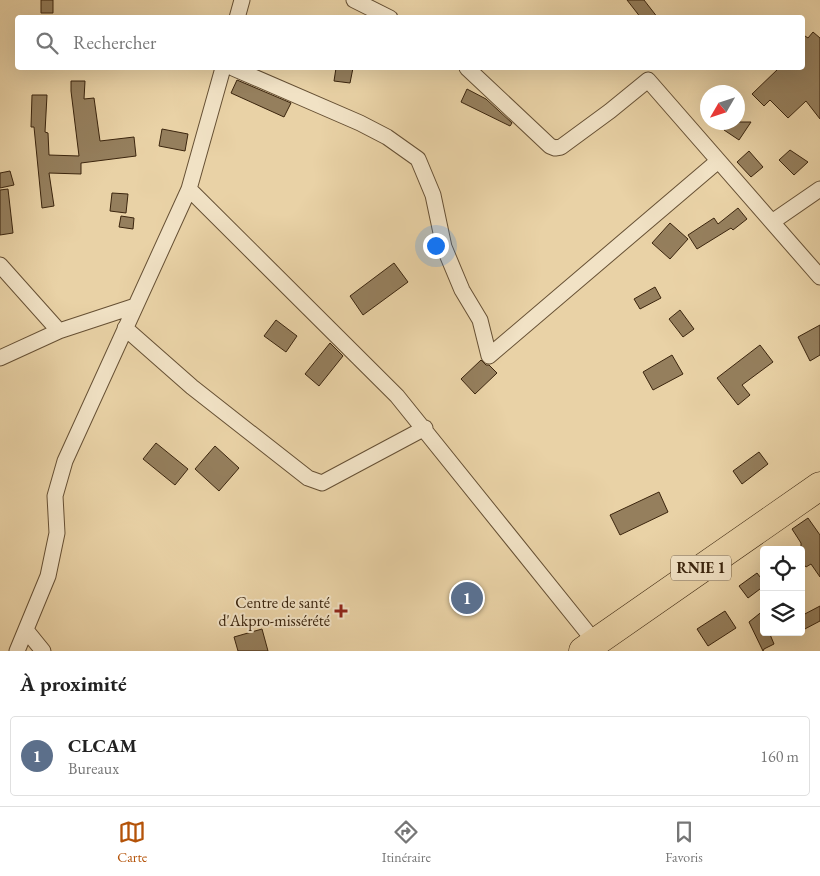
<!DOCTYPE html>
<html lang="fr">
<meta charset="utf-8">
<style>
:root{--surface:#fff;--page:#f6f6f6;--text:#222;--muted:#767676;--line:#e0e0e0;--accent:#b45309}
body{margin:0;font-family:"EB Garamond",serif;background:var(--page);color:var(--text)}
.controls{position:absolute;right:15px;bottom:15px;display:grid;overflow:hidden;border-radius:5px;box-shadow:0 5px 20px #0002}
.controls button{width:45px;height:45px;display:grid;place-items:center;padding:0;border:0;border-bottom:1px solid var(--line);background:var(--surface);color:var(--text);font:25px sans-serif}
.compass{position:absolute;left:700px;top:85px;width:45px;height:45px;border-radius:50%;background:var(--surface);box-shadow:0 5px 20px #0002;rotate:231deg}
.you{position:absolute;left:435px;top:245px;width:18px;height:18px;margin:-12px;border:4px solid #fff;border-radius:50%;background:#1a73e8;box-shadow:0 0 0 8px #1a73e833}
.badge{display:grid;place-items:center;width:32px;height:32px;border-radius:50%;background:var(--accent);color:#fff;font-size:16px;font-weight:700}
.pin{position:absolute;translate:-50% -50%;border:2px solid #fff;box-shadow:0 1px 5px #0006}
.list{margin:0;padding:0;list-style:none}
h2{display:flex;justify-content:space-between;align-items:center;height:65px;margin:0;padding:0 20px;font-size:21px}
h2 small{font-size:16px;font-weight:400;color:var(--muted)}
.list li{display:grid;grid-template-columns:32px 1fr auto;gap:15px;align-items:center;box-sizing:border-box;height:80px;margin:0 10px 10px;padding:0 10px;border:1px solid var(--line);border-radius:5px}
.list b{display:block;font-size:19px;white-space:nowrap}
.list p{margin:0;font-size:16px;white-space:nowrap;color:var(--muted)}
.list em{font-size:16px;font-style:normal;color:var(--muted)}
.icon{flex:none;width:28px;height:28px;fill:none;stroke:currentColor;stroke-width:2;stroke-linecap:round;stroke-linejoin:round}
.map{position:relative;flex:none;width:820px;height:651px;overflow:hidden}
.search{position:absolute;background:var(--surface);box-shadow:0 5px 20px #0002;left:15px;right:15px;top:15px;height:55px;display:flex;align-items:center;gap:12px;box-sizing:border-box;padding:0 18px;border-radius:5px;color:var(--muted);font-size:19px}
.sheet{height:155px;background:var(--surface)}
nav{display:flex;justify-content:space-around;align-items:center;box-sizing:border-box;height:70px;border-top:1px solid var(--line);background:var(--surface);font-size:14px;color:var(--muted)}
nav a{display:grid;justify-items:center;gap:2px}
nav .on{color:var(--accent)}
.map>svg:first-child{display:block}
.building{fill:#957f5d;stroke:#3b250e}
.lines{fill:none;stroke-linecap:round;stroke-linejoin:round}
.street-casing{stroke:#665034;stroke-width:17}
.highway-casing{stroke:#3b250e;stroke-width:29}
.street{stroke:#f1e2c5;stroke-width:15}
.highway{stroke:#e9d2a6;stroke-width:28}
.poi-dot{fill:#8f2418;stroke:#f1e2c5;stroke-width:2}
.labels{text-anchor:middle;stroke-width:4;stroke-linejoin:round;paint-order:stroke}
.shield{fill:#f1e2c5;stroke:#725e45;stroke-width:1}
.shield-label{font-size:15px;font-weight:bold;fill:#3b250e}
.poi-label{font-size:16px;fill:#3b250e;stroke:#f1e2c5;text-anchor:end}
</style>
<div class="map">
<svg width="820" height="651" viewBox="0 0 820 651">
<rect width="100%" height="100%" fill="#e9d2a6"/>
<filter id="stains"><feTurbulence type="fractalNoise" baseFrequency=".004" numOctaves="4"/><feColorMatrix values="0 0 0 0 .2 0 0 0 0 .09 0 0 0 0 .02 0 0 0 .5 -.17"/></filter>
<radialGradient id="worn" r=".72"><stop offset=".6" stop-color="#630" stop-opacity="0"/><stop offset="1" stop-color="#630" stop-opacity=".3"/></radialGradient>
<path class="building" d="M 41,0 L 53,0 L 53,13 L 41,13 Z
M 627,0 L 644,0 L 658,18 L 641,18 Z
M 813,32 L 820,38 L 820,119 L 806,101 L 788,118 L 770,100 L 764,106 L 752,94 L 779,68 L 802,68 L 802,34 L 808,38 Z
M 336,68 L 353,68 L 350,83 L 334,81 Z
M 237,80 L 291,103 L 284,117 L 231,93 Z
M 71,81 L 85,81 L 84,99 L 94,98 L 100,141 L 134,137 L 136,156 L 81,163 L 81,174 L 49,173 L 54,206 L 42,208 L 34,127 L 31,127 L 32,95 L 47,95 L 45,132 L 48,133 L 49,155 L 79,156 L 71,91 Z
M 467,89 L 486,99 L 512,123 L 510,126 L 461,102 Z
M 729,122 L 751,122 L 739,140 L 724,130 Z
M 162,129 L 188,134 L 185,151 L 159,146 Z
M 790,150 L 808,162 L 794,175 L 779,160 Z
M 749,151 L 763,167 L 751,177 L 737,162 Z
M 10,171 L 14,185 L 0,188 L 0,173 Z
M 8,189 L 13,233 L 0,235 L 0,190 Z
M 112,193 L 128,194 L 126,213 L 110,211 Z
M 738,208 L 747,219 L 733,230 L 731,228 L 697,249 L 688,235 L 714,218 L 718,224 Z
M 121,216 L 134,218 L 133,229 L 119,227 Z
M 670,223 L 688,239 L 670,259 L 652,243 Z
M 394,263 L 408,282 L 363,315 L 350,296 Z
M 655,287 L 661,298 L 640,309 L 634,299 Z
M 680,310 L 694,329 L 683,337 L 669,319 Z
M 276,320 L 297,336 L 286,352 L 264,336 Z
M 820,325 L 820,355 L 810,361 L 798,337 Z
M 330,343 L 343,356 L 319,386 L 305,374 Z
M 760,345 L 773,362 L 742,385 L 750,395 L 738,405 L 717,378 Z
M 672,355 L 683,374 L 653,390 L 643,372 Z
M 481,360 L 486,365 L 489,365 L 497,373 L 475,394 L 461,379 Z
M 156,443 L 188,469 L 175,485 L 143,459 Z
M 215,446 L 239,468 L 219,491 L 195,469 Z
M 759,452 L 768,464 L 742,484 L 733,471 Z
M 659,492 L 668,512 L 620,535 L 610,515 Z
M 808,518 L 820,535 L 820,577 L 811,564 L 806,567 L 801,561 L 801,543 L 792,529 Z
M 757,573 L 764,582 L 764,586 L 748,598 L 739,586 Z
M 820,606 L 820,621 L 801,631 L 801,616 Z
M 764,610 L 764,632 L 769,632 L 774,644 L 764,649 L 763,651 L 749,622 Z
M 725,611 L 736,628 L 708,646 L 697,629 Z
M 262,629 L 268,651 L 238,651 L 234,637 Z"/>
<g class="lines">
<defs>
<path id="street" d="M 354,0 L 390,18
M 237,18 L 242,0
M 233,68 L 360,123 L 387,137 L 418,159 L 433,195 L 444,247 L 462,290 L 480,320 L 489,356 L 718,161
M 467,68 L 550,146 L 555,148 L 561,147 L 610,111 L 648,80 L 820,277
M 189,189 L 397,396 L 595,642
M 772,222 L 820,189
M 0,265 L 59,331
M 125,328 L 192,387 L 308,478 L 322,483 L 425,428
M 0,358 L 59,331 L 135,306
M 26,630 L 43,651
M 17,651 L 48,576 L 57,533 L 55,496 L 65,461 L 189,189 L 223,68"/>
<path id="highway" d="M 583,651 L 820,486"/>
</defs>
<use href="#street" class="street-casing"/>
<use href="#highway" class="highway-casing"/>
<use href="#street" class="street"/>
<use href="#highway" class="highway"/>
</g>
<path class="poi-dot" d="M338.5 603.5h5v5h5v5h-5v5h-5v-5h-5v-5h5z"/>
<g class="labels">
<rect class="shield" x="671" y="555.5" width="60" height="25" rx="4"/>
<g class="shield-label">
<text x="701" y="573">RNIE 1</text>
</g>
<g class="poi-label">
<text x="330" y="608">Centre de santé<tspan x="330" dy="18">d'Akpro-missérété</tspan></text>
</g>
</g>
<rect width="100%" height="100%" filter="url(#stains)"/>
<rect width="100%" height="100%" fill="url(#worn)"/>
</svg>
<div class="controls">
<button><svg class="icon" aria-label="locate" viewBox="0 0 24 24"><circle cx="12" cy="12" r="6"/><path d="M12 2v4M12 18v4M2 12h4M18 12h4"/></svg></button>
<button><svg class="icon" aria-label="layers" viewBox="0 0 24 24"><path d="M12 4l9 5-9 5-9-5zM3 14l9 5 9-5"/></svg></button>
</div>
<svg class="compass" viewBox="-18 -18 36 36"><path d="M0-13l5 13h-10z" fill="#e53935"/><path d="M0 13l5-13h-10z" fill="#767676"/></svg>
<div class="you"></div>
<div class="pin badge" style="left:467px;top:598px;background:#5c6f8a">1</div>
<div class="search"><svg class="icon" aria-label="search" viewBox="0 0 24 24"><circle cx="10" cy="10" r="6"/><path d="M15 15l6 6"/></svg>Rechercher</div>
</div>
<section class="sheet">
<h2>À proximité<small></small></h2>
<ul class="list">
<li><span class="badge" style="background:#5c6f8a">1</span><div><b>CLCAM</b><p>Bureaux</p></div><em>160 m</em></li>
</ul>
</section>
<nav>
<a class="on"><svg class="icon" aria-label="map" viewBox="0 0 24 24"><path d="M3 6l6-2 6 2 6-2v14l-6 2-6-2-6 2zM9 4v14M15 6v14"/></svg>Carte</a>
<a><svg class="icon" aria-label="directions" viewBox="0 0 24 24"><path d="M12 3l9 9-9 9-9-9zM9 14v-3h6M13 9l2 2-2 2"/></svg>Itinéraire</a>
<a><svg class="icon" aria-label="saved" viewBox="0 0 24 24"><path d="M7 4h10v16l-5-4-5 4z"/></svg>Favoris</a>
</nav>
